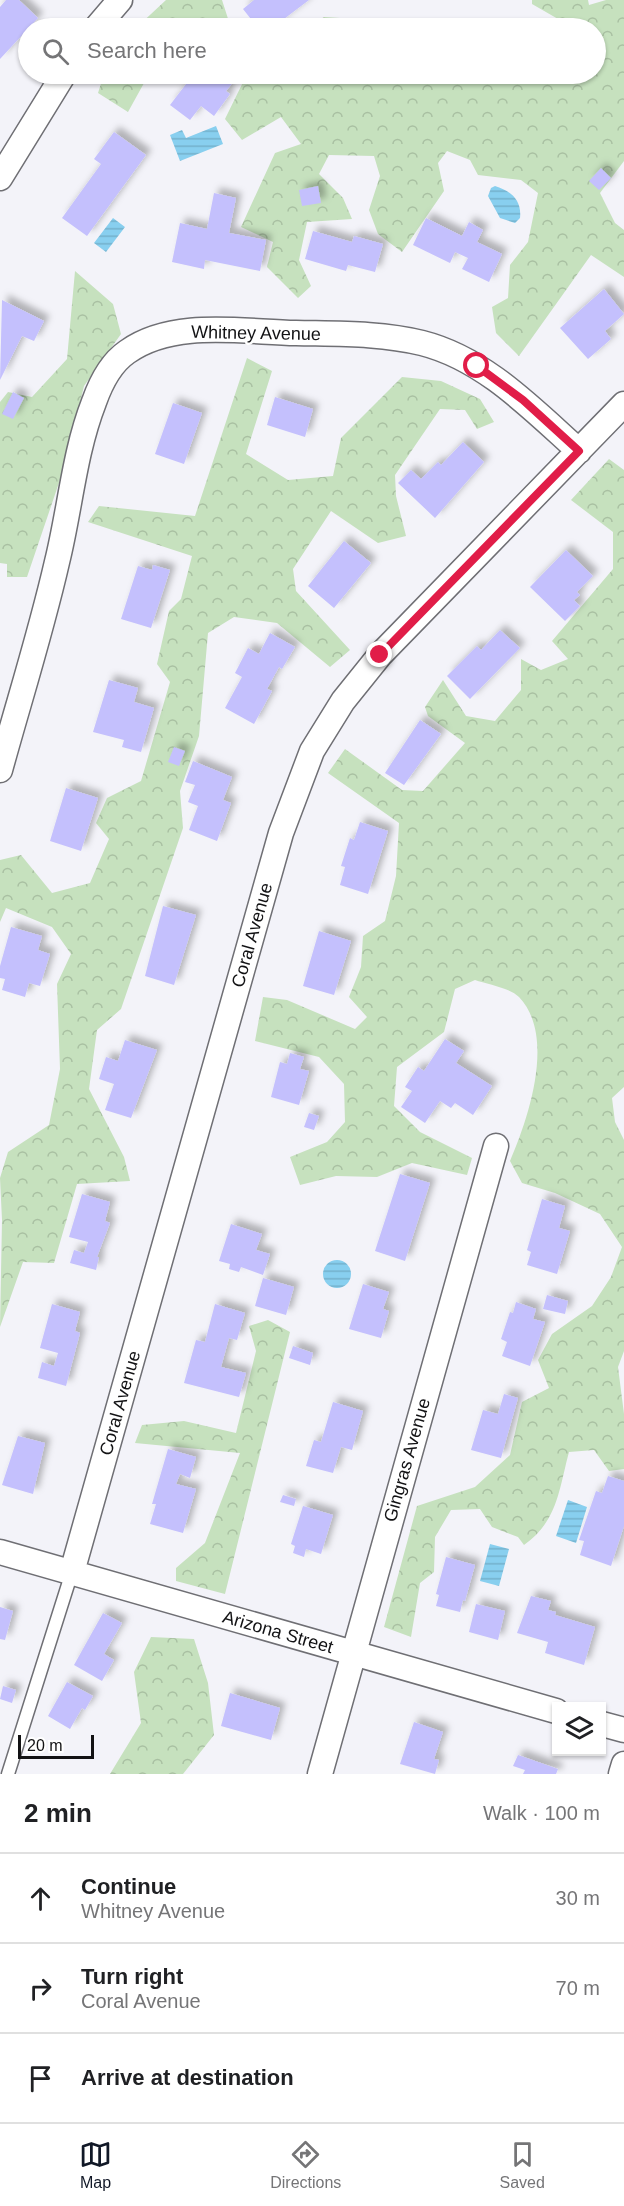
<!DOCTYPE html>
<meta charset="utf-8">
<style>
:root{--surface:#fff;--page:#f6f6f6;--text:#202124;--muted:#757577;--line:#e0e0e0;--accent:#111827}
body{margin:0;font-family:Helvetica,sans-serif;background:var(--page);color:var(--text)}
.controls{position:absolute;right:18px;bottom:18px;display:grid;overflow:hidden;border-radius:0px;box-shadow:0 2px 4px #0004}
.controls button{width:54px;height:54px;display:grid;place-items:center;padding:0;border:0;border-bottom:2px solid var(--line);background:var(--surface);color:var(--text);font:30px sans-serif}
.scale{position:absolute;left:18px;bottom:15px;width:76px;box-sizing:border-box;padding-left:6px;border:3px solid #121214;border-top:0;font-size:16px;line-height:21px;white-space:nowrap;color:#121214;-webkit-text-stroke:4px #fff;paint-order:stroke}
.stop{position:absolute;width:18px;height:18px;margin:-14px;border:4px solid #e11d48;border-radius:50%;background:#fff}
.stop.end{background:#e11d48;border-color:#fff;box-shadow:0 2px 6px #0008}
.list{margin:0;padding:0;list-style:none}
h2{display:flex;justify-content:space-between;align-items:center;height:78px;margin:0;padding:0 24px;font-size:26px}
h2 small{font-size:20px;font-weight:400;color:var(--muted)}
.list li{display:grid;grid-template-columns:39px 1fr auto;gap:18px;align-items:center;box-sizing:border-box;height:90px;padding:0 24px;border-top:2px solid var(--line)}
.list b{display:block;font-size:22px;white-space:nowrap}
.list p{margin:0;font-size:20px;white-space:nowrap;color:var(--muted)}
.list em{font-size:20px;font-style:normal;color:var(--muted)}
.icon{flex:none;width:33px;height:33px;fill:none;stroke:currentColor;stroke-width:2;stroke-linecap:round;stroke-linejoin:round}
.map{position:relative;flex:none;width:624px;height:1774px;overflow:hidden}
.search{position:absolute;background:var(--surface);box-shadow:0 2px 4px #0004;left:18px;right:18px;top:18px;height:66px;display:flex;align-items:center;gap:15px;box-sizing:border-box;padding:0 21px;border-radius:33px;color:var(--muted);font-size:22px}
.sheet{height:348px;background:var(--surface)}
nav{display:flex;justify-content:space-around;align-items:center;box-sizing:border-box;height:84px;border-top:2px solid var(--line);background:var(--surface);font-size:16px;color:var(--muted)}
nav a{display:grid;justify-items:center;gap:3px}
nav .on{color:var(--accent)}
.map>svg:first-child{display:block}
.forest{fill:url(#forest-crowns)}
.water{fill:url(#water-rules)}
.building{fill:#c4c0fd;filter:url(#shadow)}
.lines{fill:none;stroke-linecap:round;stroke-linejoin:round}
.service-casing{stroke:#6f6f74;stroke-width:15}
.minor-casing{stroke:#6f6f74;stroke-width:27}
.service{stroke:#fff;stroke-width:12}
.minor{stroke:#fff;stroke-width:24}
.route{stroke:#e11d48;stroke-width:8}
.labels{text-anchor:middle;stroke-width:5;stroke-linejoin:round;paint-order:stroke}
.street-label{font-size:18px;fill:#121214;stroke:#fff}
</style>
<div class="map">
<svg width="624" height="1774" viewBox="0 0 624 1774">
<defs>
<pattern id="forest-crowns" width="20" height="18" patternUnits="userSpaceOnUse" patternTransform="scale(1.5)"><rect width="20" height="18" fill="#c6e1be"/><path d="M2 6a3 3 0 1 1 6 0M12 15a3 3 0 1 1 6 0" fill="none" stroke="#a9c0a2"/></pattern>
<pattern id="water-rules" width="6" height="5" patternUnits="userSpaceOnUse" patternTransform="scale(1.5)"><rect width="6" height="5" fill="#88cfef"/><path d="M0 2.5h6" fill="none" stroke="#74b1cc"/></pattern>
<filter id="shadow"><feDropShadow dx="5.5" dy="-5.5" stdDeviation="3" flood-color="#0004"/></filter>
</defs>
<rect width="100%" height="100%" fill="#f3f3f9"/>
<path class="forest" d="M 166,0 L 222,0 L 231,28 L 136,28 Z
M 532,0 L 588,0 L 589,5 L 606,0 L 624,0 L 624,161 L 600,193 L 615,223 L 624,230 L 624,277 L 591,255 L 519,356 L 496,333 L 492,307 L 508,298 L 510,265 L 528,242 L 538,193 L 521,180 L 478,175 L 470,160 L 447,151 L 438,163 L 444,191 L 402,252 L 378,234 L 369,210 L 380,176 L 374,156 L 329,155 L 319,174 L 343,198 L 352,219 L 307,222 L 299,260 L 311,286 L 298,298 L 267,267 L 273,242 L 241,227 L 275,153 L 301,144 L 281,117 L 242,140 L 225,119 L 247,74 L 473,74 L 475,78 C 500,69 522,76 547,82 L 551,74 L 596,74 L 596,28 L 565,28 L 565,23 L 532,4 Z
M 324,17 L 372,20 L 384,28 L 308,28 Z
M 104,74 L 149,74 L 128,112 L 98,93 Z
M 75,271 L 113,304 L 121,334 L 84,386 L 64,468 L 27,577 L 7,577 L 7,564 L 0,563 L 0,402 L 8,392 L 32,397 L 67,359 Z
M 247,358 L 272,371 L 246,454 L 288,480 L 333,476 L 341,438 L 402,377 L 441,381 L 480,399 L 494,422 L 477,429 L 465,410 L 440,409 L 395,475 L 396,496 L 406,536 L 378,543 L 331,511 L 293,569 L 296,591 L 350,650 L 330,667 L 277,623 L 234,617 L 208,633 L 199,736 L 180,791 L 183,828 L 121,1009 L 97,1030 L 89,1089 L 124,1157 L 130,1181 L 77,1184 L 54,1263 L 23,1262 L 0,1327 L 2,1220 L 0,1178 L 8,1152 L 49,1125 L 60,1069 L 57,984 L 71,954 L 52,927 L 6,908 L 0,922 L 0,860 L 21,855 L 52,893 L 90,883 L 109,839 L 96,823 L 107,798 L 141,781 L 170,682 L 157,664 L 169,611 L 181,599 L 192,556 L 88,522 L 99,506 L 195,516 Z
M 609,459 L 624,470 L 624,1087 L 612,1098 L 615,1122 L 624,1140 L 624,1351 L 618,1367 L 624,1414 L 624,1469 L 609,1471 L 594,1450 L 569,1452 C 559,1489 558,1521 524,1545 L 518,1537 L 492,1527 L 480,1509 L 451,1510 L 435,1537 L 434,1572 L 420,1583 L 411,1637 L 384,1627 L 417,1506 L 475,1487 L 510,1455 L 522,1402 L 549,1388 L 538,1360 L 552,1334 L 592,1306 L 611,1277 L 622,1247 L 600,1214 L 555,1193 L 522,1183 L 510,1161 C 529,1117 556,1036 519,997 C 510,988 487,984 475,980 L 455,989 L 444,1032 L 397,1067 L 394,1106 L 420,1132 L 472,1158 L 467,1175 L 412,1163 L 377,1177 L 336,1176 L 300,1185 L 290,1157 L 327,1142 L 345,1122 L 344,1084 L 319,1057 L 255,1041 L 263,997 L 287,1000 L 355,1029 L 367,1017 L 349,997 L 361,967 L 363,936 L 385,921 L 396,876 L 399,823 L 328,773 L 345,749 L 402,790 L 423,791 L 465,743 L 428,716 L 425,707 L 443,680 L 466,716 L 495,721 L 521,690 L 521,659 L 541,670 L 568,659 L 552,641 L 613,569 L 613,532 L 571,500 Z
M 268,1320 L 290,1332 L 225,1594 L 176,1581 L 176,1568 L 205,1543 L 240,1453 L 135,1443 L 142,1425 L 184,1421 L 236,1433 L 256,1351 L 249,1326 Z
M 151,1637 L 194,1639 L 208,1683 L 214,1735 L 183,1774 L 110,1774 L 141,1723 L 134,1672 Z"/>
<path class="water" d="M 216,126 L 223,144 L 180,161 L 170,135 L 182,130 L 186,138 Z
M 495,186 C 511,191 522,200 520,218 L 515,223 L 500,218 L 488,196 L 491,188 Z
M 113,218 L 125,227 L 106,252 L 94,243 Z
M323 1274a14 14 0 1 1 28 0a14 14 0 1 1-28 0Z
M 568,1500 L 587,1507 L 576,1543 L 556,1536 Z
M 490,1544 L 509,1549 L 499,1586 L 480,1581 Z"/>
<path class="building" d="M 6,0 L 19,0 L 38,18 L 0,59 L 0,7 Z
M 254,0 L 309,0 L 272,28 L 258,28 L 243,9 Z
M 192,74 L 240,74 L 226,91 L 230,94 L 214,116 L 201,106 L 190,120 L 170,105 L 193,75 Z
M 114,132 L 146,155 L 87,236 L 62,218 L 101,164 L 94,159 Z
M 601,168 L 611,178 L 599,190 L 589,181 Z
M 318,186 L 321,203 L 302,206 L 299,190 Z
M 214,193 L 236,198 L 229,233 L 266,240 L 260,271 L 205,260 L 204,269 L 172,262 L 180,223 L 207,229 Z
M 426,218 L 462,236 L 469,222 L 483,230 L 477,242 L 502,254 L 489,282 L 462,269 L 468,258 L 455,252 L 450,263 L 413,245 Z
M 313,231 L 352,242 L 354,236 L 383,244 L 375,272 L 348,265 L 346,271 L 305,259 Z
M 604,289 L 624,314 L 605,331 L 611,339 L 588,359 L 560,328 Z
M 2,300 L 44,321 L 34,341 L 22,336 L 0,380 Z
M 13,392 L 24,398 L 13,419 L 2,414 Z
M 275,397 L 313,409 L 305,437 L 267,425 Z
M 173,403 L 202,413 L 184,464 L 155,454 Z
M 463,442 L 484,462 L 435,518 L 398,483 L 411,470 L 421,479 L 438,462 L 441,465 Z
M 344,541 L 371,563 L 334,608 L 308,586 Z
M 566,550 L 593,576 L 577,592 L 580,595 L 574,600 L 580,606 L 565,621 L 530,587 Z
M 153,565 L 170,570 L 151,628 L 121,619 L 138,566 L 152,570 Z
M 500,630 L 520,648 L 470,699 L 447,676 L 477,646 L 481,650 Z
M 270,633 L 295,647 L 282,669 L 279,667 L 267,689 L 272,691 L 254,724 L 225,708 L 242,677 L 235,673 L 248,648 L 259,654 Z
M 109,680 L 138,688 L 134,702 L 154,708 L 141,752 L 122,747 L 124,740 L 93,732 Z
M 420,720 L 441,734 L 404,785 L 385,773 Z
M 174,747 L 185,751 L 179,766 L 168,762 Z
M 193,761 L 232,777 L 223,800 L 231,803 L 217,841 L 189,830 L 198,806 L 188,802 L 195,785 L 185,782 Z
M 66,788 L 98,798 L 81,851 L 50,841 Z
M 360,822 L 388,831 L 368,894 L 340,885 L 345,867 L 341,866 L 350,838 L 354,840 Z
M 163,906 L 196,915 L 174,985 L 145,976 Z
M 11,927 L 42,936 L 38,950 L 50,954 L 40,986 L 29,983 L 25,997 L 2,990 L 5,979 L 0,978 L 0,966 Z
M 319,931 L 351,941 L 334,995 L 303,986 Z
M 445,1039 L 464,1051 L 456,1063 L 492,1086 L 473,1115 L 455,1103 L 451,1108 L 440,1101 L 425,1123 L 401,1107 L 412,1091 L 405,1087 L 418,1067 L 424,1071 Z
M 125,1040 L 157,1050 L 131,1118 L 105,1110 L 114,1084 L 99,1079 L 106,1057 L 118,1061 Z
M 290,1053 L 304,1057 L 300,1069 L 309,1071 L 299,1105 L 271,1097 L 280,1062 L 287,1064 Z
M 309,1113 L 319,1116 L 314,1130 L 304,1127 Z
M 400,1174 L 430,1183 L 405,1261 L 375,1251 Z
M 82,1194 L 110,1202 L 105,1221 L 110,1223 L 97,1257 L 99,1257 L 96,1270 L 70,1263 L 74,1250 L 84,1253 L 88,1242 L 69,1237 Z
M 542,1199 L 565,1206 L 559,1228 L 570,1231 L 557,1274 L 527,1265 L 531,1252 L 527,1250 Z
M 231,1224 L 262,1234 L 256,1250 L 270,1254 L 263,1275 L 241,1267 L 239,1272 L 229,1269 L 230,1264 L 219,1261 Z
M 263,1278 L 294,1287 L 286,1315 L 255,1306 Z
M 363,1284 L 389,1292 L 383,1309 L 389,1311 L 381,1338 L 349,1329 Z
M 547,1295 L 568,1301 L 565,1314 L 543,1309 Z
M 516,1302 L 536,1309 L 533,1319 L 545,1322 L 530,1366 L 502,1356 L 507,1342 L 501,1339 L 510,1312 L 513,1313 Z
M 52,1304 L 80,1312 L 75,1331 L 80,1333 L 66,1386 L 38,1378 L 42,1362 L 54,1366 L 58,1353 L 40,1348 Z
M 215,1304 L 245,1313 L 237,1340 L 229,1338 L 221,1367 L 246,1373 L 239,1397 L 184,1383 L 196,1340 L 205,1342 Z
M 293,1346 L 313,1353 L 310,1365 L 289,1358 Z
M 504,1394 L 518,1398 L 501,1458 L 471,1450 L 483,1410 L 498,1414 Z
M 333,1402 L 363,1411 L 352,1450 L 341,1447 L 333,1473 L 306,1466 L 314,1440 L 321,1442 Z
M 18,1436 L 45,1443 L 33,1494 L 2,1485 Z
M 168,1449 L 196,1457 L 190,1478 L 180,1474 L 176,1484 L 196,1489 L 183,1533 L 150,1524 L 156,1504 L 152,1504 Z
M 608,1476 L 624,1481 L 624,1526 L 611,1566 L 580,1555 L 584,1541 L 579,1540 L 596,1491 L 602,1493 Z
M 283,1495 L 296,1499 L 294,1506 L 280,1502 Z
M 303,1506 L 333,1515 L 321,1554 L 306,1549 L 304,1557 L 293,1553 L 295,1546 L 291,1544 Z
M 446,1557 L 475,1565 L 465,1601 L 463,1600 L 460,1612 L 436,1606 L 439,1595 L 436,1594 Z
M 531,1596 L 551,1601 L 548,1610 L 556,1612 L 555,1615 L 595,1627 L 584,1665 L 545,1653 L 548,1642 L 517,1633 Z
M 476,1604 L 505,1611 L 498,1640 L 469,1632 Z
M 0,1607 L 13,1611 L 5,1640 L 0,1639 Z
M 103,1613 L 122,1623 L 104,1654 L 114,1660 L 102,1681 L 74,1665 Z
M 67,1682 L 93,1696 L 85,1710 L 82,1708 L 70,1729 L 48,1716 Z
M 3,1686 L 16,1690 L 12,1703 L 0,1699 Z
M 230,1693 L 280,1708 L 271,1740 L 221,1726 Z
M 414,1722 L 443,1732 L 434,1759 L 439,1760 L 435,1774 L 400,1764 Z
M 518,1755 L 558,1769 L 556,1774 L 523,1774 L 525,1770 L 513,1766 Z"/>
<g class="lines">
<defs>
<path id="service" d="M 8,1774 L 72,1572"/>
<path id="minor" d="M 96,28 L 120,0
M 0,178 L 64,74
M 0,770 C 19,701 41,632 57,562 C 70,510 74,453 94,402 C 100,385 111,363 127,352 C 173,319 242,332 296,333 C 338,334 381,333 422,343 C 485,359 532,409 579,451
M 0,1552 L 556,1711
M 72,1572 L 281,833 L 312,751 L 343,701 L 380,655 L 624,404
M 602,1724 L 624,1730
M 320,1774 L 496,1146
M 621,1774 L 624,1764"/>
</defs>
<use href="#service" class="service-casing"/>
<use href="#minor" class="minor-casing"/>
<use href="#service" class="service"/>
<use href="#minor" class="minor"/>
</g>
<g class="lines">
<path class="route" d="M 380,655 L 579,451 L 523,400 L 477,366"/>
</g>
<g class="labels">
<g class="street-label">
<text transform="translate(256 333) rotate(1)" y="6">Whitney Avenue</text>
<text transform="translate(252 935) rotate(-74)" y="6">Coral Avenue</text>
<text transform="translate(120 1403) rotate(-74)" y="6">Coral Avenue</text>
<text transform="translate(407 1460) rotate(-74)" y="6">Gingras Avenue</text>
<text transform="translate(278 1632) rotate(16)" y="6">Arizona Street</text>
</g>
</g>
</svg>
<div class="controls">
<button><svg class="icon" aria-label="layers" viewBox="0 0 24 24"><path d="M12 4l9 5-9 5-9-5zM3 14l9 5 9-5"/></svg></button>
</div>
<div class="scale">20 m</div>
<div class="stop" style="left:477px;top:366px"></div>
<div class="stop end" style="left:380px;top:655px"></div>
<div class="search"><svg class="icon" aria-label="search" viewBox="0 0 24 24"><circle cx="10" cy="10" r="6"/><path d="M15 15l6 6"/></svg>Search here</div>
</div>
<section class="sheet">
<h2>2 min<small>Walk · 100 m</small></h2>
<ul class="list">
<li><svg class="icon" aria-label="ahead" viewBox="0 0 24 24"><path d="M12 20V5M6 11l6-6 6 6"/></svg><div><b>Continue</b><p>Whitney Avenue</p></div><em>30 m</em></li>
<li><svg class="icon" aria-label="right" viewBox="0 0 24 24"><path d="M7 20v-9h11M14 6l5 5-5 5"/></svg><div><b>Turn right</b><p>Coral Avenue</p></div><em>70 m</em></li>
<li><svg class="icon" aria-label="arrive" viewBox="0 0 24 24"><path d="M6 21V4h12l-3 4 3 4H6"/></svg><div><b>Arrive at destination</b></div></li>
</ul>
</section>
<nav>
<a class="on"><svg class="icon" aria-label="map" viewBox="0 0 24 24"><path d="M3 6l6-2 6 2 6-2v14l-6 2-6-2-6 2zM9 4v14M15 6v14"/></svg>Map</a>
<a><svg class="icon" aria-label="directions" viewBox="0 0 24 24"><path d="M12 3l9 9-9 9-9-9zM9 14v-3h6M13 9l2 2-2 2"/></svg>Directions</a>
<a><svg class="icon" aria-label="saved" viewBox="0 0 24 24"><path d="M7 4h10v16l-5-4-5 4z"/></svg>Saved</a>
</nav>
